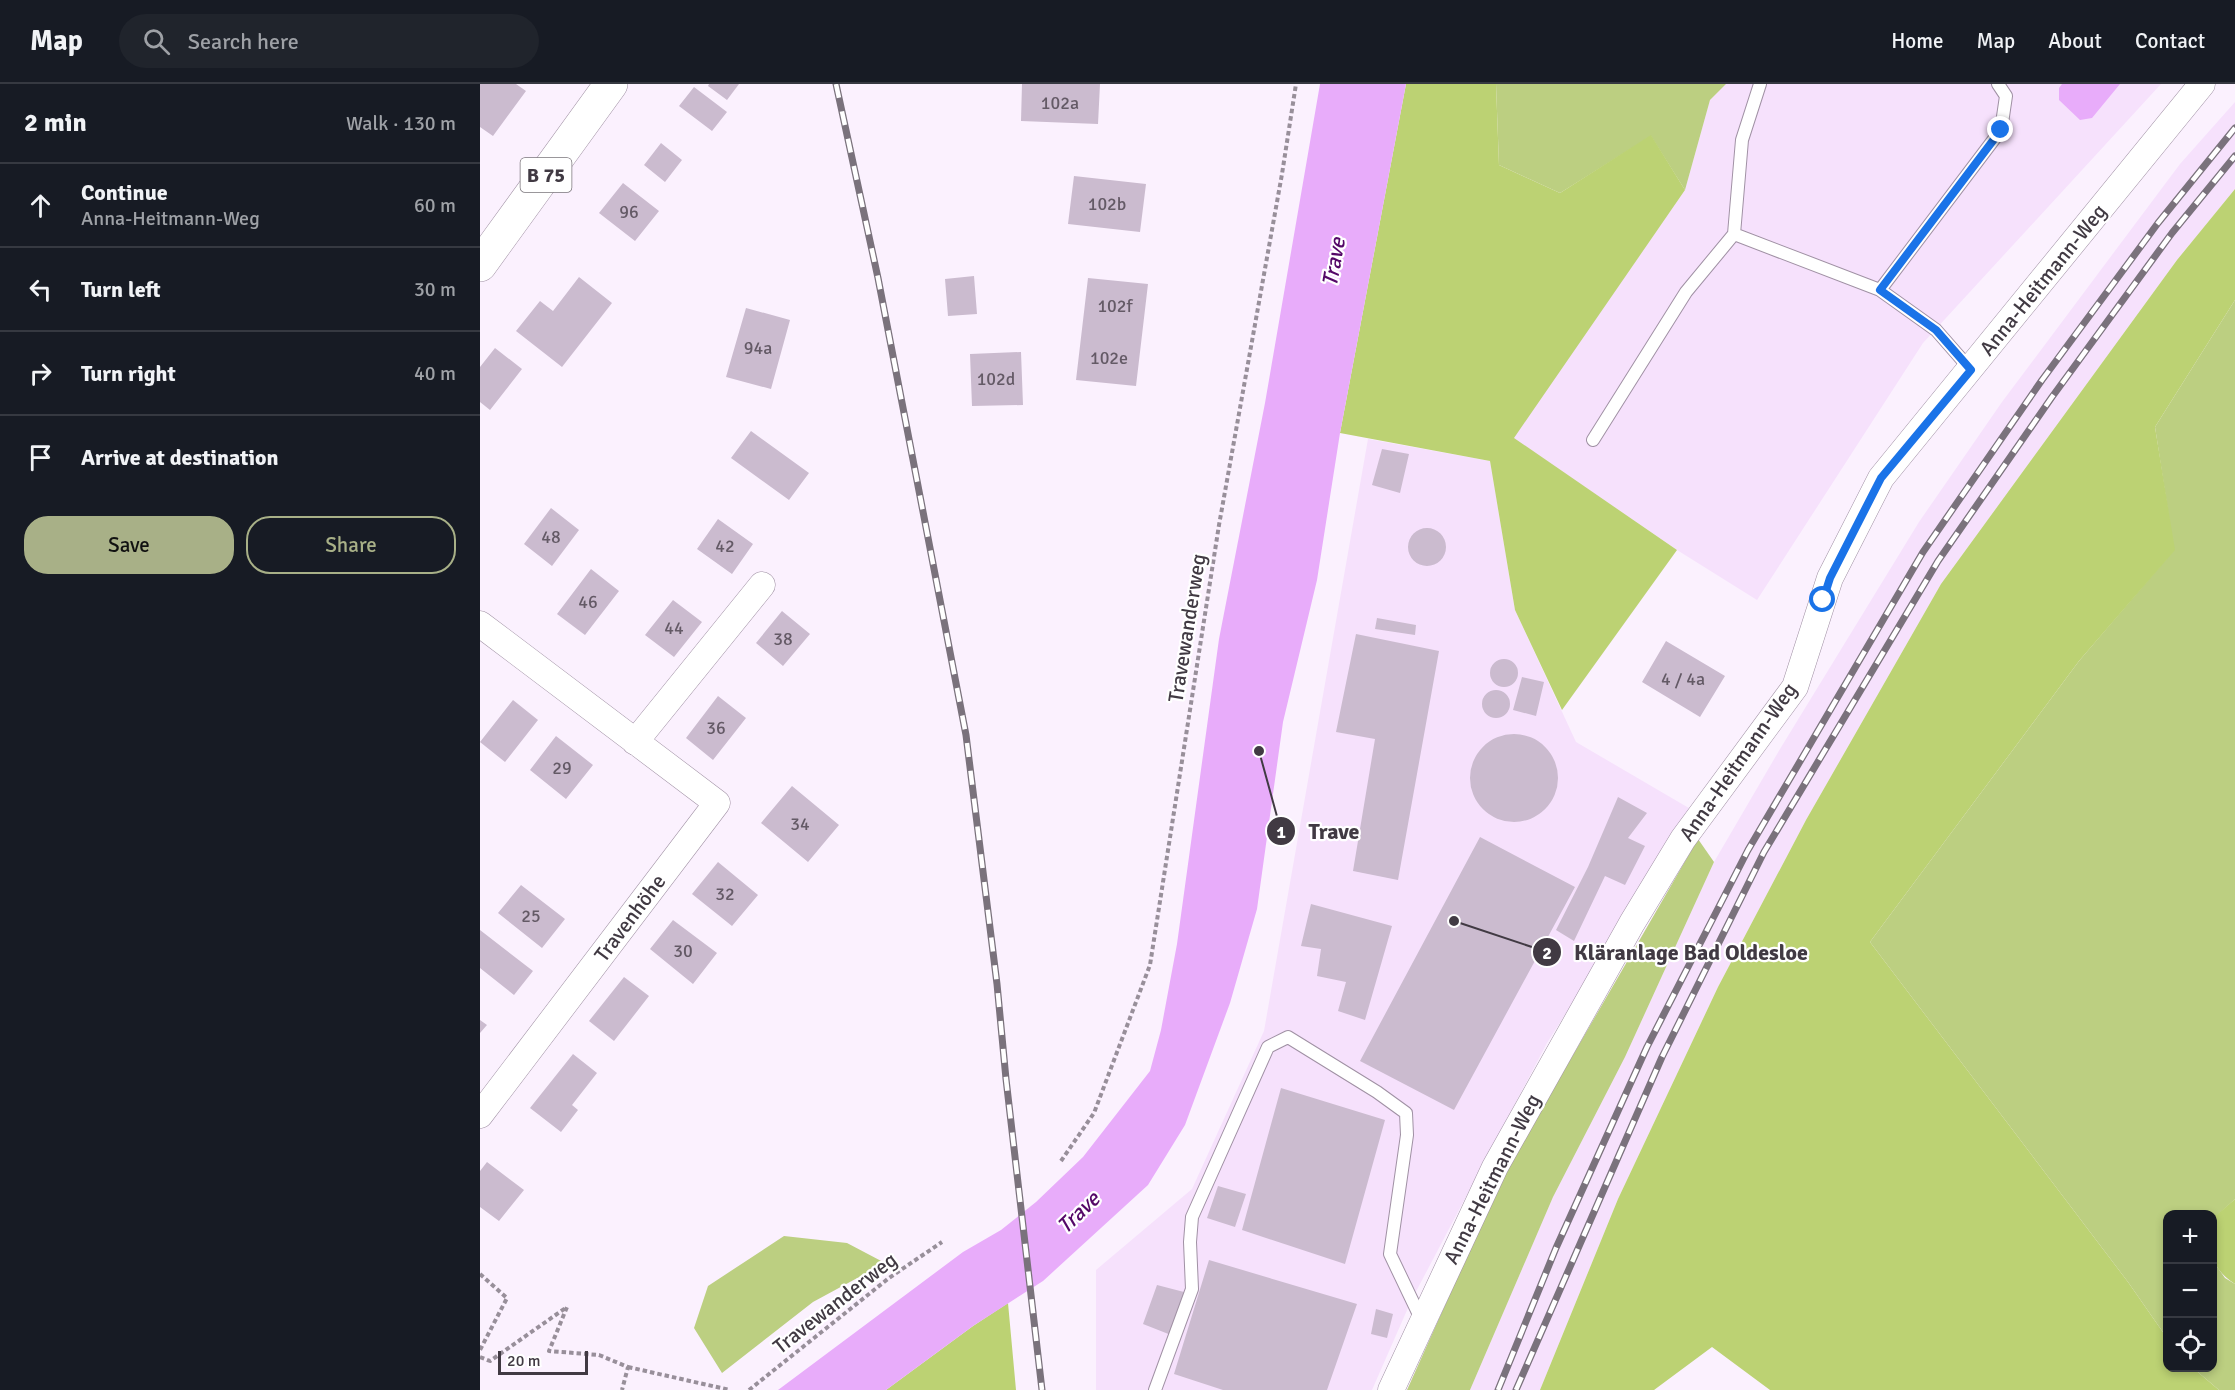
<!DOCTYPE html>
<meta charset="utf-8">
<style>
:root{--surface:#171b24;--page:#20242c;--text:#f1f3f6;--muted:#9ea1a6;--line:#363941;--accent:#a8b087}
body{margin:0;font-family:Signika,sans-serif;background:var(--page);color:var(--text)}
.controls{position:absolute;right:18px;bottom:18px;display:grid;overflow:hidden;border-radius:12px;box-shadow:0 3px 9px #0003}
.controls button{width:54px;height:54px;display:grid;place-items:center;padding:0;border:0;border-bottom:2px solid var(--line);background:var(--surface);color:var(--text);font:30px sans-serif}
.scale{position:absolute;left:18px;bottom:15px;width:90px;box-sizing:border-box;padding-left:6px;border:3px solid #413a43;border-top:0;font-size:16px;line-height:21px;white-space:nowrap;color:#413a43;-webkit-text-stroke:4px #fff;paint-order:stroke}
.stop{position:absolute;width:18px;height:18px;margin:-14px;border:4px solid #1a73e8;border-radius:50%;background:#fff}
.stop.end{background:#1a73e8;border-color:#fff;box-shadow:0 2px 6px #0008}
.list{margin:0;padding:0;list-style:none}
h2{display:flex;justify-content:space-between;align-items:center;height:78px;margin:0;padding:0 24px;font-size:26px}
h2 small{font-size:20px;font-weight:400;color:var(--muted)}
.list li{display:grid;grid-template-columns:39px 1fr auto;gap:18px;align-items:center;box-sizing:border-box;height:84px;padding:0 24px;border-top:2px solid var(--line)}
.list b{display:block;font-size:22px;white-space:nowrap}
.list p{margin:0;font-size:20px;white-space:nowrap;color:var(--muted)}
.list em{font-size:20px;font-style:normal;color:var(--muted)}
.actions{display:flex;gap:12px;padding:18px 24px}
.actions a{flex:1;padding:14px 0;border:2px solid var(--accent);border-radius:24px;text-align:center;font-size:21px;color:var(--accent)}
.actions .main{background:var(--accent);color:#111}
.icon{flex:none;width:33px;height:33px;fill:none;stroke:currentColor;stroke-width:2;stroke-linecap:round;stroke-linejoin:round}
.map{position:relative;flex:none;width:1755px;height:1306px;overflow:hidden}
header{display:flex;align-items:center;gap:36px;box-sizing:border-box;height:84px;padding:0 30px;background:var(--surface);border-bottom:2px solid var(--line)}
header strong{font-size:28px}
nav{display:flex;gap:33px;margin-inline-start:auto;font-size:21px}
.search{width:420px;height:54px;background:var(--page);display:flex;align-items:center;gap:15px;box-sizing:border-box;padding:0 21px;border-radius:33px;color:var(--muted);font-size:22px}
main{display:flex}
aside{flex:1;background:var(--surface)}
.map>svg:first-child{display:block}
.built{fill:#f6e1fc}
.green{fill:#bccf81}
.forest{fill:#bcd273}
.water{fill:#e8acfa}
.building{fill:#cbbbcf}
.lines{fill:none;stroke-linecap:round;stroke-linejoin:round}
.lane-casing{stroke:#a091a4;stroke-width:14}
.street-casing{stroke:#a091a4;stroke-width:27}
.primary-casing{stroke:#a091a4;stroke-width:34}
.path{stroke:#988f9a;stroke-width:4;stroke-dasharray:4.5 3;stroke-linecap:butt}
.lane{stroke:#fff;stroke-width:12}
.street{stroke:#fff;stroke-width:26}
.primary{stroke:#fff;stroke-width:33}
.rail-casing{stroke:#7a727c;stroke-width:7}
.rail{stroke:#fff;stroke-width:4.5;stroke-dasharray:14;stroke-linecap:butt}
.route{stroke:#1a73e8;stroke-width:8}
.labels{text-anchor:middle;stroke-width:4.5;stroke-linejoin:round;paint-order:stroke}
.number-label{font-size:18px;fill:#645a66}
.shield{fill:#fff;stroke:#7a757b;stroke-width:1.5}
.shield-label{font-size:20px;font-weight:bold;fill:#413a43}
.street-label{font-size:21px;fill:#413a43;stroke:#fff}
.water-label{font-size:22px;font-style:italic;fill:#540767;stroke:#fff}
.leader{fill:none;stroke:#413a43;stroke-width:2}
.callout-dot{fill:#413a43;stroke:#fff;stroke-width:2}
.mark-label{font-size:18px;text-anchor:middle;font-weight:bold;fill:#fff}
.callout-label{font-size:22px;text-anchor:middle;font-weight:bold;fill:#413a43;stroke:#fff;stroke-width:4.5;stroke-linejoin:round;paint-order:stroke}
</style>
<header>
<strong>Map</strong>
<div class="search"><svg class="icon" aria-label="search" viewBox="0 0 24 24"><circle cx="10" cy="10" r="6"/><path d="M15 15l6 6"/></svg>Search here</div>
<nav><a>Home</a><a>Map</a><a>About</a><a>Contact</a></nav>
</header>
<main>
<aside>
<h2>2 min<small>Walk · 130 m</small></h2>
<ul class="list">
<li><svg class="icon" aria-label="ahead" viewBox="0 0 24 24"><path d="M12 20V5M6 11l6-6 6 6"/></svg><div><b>Continue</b><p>Anna-Heitmann-Weg</p></div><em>60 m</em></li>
<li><svg class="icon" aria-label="left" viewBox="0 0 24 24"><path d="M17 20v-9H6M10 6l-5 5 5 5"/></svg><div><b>Turn left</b></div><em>30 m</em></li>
<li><svg class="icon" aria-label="right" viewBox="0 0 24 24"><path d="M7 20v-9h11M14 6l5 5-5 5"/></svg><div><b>Turn right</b></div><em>40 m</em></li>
<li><svg class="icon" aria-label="arrive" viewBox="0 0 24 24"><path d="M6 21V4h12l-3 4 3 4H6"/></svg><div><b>Arrive at destination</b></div></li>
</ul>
<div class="actions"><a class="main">Save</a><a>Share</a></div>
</aside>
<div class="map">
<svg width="1755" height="1306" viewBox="0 0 1755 1306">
<rect width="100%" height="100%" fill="#fbf1fe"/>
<path class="built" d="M 1246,0 L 1681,0 L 1443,259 L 1277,516 L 1197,466 L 1033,354 L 1205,106 L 1230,16 Z
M 1755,18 L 1755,105 L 1697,176 L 1461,500 L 1326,736 L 1238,903 L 1138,1115 L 1060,1306 L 990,1306 L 1073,1113 L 1145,973 L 1234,778 L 1300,665 L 1439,438 L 1522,318 L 1700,80 Z
M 888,355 L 1010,377 L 1035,526 L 1096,658 L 1214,727 L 1067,959 L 931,1217 L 892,1306 L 616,1306 L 616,1186 L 712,1105 L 784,947 Z"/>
<path class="green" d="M 1016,0 L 1246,0 L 1230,16 L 1205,106 L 1171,52 L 1080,109 L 1019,81 Z
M 1755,216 L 1755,1115 L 1733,1135 L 1732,1130 L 1688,1130 L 1687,1254 L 1648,1198 L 1390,858 L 1599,577 L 1694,466 L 1675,343 Z
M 1218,755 L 1234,778 L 1145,973 L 1073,1113 L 990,1306 L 927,1306 L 1023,1092 Z
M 304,1152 L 367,1159 L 405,1179 L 333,1218 L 242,1289 L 214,1244 L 228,1202 Z
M 1733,1177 L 1745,1194 L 1755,1200 L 1755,1306 L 1739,1306 L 1713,1284 L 1732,1284 Z"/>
<path class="forest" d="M 926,0 L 1016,0 L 1019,81 L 1080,109 L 1171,51 L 1205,106 L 1034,354 L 1197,466 L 1082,626 L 1035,526 L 1010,377 L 860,349 Z
M 1755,105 L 1755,216 L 1675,343 L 1695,466 L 1599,577 L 1390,858 L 1648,1198 L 1687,1254 L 1688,1284 L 1713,1284 L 1739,1306 L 1290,1306 L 1232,1263 L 1174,1306 L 1060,1306 L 1138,1115 L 1238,903 L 1326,736 L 1461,500 L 1697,176 Z
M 1755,1115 L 1755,1200 C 1727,1182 1732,1165 1732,1135 Z
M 528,1219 L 536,1306 L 406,1306 L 493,1242 Z"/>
<path class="water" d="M 840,0 L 926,0 L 860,349 L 837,496 L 803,638 L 777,825 L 750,919 L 705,1041 L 668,1101 L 563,1197 L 493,1242 L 406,1306 L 298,1306 L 483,1168 L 521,1146 L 556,1118 L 603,1073 L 670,987 L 681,946 L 697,860 L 739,555 L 785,319 Z
M 1582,0 L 1640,0 L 1612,34 L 1600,36 L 1579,16 L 1579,4 Z"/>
<path class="building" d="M 0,0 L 36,0 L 46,7 L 13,52 L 0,43 Z
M 229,0 L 259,0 L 247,16 L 228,2 Z
M 542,0 L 620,0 L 618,40 L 541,37 Z
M 214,3 L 247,28 L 232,47 L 199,22 Z
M 181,59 L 202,76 L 185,98 L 164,81 Z
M 594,92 L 666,100 L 660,148 L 588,140 Z
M 143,99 L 179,127 L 155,157 L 119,129 Z
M 494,192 L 497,230 L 468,232 L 465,195 Z
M 99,193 L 132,219 L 82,283 L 36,247 L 60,217 L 73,227 Z
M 608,194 L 668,200 L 656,302 L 596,296 Z
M 266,224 L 310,236 L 291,305 L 246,293 Z
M 15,264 L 42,285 L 10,326 L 0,318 L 0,283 Z
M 541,268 L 543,321 L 492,322 L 490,270 Z
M 271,347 L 329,389 L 309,416 L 251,374 Z
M 902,365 L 929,370 L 920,409 L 892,401 Z
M 71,424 L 99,446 L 72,482 L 44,460 Z
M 238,435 L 273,460 L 252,490 L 217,465 Z
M928 463a19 19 0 1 1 38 0a19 19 0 1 1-38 0Z
M 111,485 L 139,507 L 105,551 L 77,530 Z
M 193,516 L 222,538 L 194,573 L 165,551 Z
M 302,527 L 330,550 L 303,582 L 276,559 Z
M 897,534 L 936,541 L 935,551 L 895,545 Z
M 876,550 L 959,567 L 918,796 L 873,787 L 895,655 L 856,648 Z
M 1186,557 L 1245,592 L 1220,633 L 1162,598 Z
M1010 589a14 14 0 1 1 28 0a14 14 0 1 1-28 0Z
M 1042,593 L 1064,598 L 1056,632 L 1033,626 Z
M1002 620a14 14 0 1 1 28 0a14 14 0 1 1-28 0Z
M 238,612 L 266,634 L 233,676 L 206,654 Z
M 33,616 L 58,636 L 25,678 L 0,658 Z
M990 694a44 44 0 1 1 88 0a44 44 0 1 1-88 0Z
M 76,652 L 113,681 L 86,715 L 50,686 Z
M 312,702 L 359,741 L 328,778 L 281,739 Z
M 1138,713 L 1167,729 L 1148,754 L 1165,762 L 1145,801 L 1125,792 L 1094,857 L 1076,846 L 1108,783 Z
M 1000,753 L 1095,803 L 974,1026 L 880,977 Z
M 238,778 L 278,811 L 252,842 L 212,810 Z
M 41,801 L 85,835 L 62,864 L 18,829 Z
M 831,820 L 912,842 L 885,936 L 858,927 L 866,898 L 837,892 L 841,865 L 821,862 Z
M 193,836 L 237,869 L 213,900 L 170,865 Z
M 0,846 L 53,887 L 34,911 L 0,884 Z
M 144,893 L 169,912 L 134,957 L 109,937 Z
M 0,936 L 7,941 L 0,949 Z
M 93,970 L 117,989 L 92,1021 L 98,1026 L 81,1048 L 50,1024 Z
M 801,1004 L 905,1036 L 865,1180 L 762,1146 Z
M 7,1078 L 44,1106 L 19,1137 L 0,1123 L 0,1087 Z
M 738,1102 L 766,1110 L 755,1143 L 727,1134 Z
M 729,1176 L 877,1220 L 847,1306 L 743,1306 L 694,1290 Z
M 677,1201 L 704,1208 L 691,1251 L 663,1240 Z
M 896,1225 L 913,1230 L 907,1254 L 891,1250 Z"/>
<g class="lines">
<defs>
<path id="lane" d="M 1254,150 L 1400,206 L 1456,246 L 1491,286
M 1400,206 L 1521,46 L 1526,12 L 1518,0
M 1113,356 L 1206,208 L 1254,150 L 1262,56 L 1280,0
M 675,1306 L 712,1205 L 710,1158 L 712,1133 L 788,963 L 808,953 L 897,1008 L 926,1029 L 927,1051 L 910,1170 L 942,1237"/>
<path id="street" d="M 0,540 L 237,719 L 0,1031
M 155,658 L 282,501
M 911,1306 L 1015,1083 L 1152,839 L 1203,755 L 1315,603 L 1350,494 L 1401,394 L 1722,0"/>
<path id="primary" d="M 0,181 L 131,0"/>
</defs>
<use href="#lane" class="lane-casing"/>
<use href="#street" class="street-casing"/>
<use href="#primary" class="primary-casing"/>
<path class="path" d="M 581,1077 L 614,1029 L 670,881 L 739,441 L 802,90 L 816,0
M 0,1190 L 27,1214 L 0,1266
M 0,1273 L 10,1277 L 87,1223 L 69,1267 L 119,1271 L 148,1283 L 142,1306
M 148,1283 L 250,1306
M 269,1306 L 409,1194 L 462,1158"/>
<use href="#lane" class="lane"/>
<use href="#street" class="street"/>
<use href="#primary" class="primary"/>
<defs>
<path id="rail" d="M 356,0 L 398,194 L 486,651 L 517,900 L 526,995 L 562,1306
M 1018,1306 L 1076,1164 L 1167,963 L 1268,766 L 1443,468 L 1562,296 L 1678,139 L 1755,44
M 1036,1306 L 1182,973 L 1284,768 L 1458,477 L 1572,313 L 1692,149 L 1755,72"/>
</defs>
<use href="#rail" class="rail-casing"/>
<use href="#rail" class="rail"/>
</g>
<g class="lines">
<path class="route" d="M 1343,516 L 1350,494 L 1401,394 L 1491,286 L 1456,246 L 1400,206 L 1521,46"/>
</g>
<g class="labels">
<g class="number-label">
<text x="580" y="25">102a</text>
<text x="627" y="126">102b</text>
<text x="149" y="134">96</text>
<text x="635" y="228">102f</text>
<text x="278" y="270">94a</text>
<text x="629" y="280">102e</text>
<text x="516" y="301">102d</text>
<text x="71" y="459">48</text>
<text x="245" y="468">42</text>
<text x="108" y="524">46</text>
<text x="194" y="550">44</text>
<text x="303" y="561">38</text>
<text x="1203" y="601">4 / 4a</text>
<text x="236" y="650">36</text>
<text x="82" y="690">29</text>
<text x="320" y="746">34</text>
<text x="245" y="816">32</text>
<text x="51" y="838">25</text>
<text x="203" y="873">30</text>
</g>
<rect class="shield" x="40.5" y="74" width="51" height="34" rx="4.5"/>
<g class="shield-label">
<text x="66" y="98">B 75</text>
</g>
<g class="street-label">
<text transform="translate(1563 196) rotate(-51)" y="7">Anna-Heitmann-Weg</text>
<text transform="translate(707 544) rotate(-81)" y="7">Travewanderweg</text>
<text transform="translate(1258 678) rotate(-55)" y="7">Anna-Heitmann-Weg</text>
<text transform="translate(150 834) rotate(-53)" y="7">Travenhöhe</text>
<text transform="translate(1012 1095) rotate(-63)" y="7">Anna-Heitmann-Weg</text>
<text transform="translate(355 1219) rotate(-38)" y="7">Travewanderweg</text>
</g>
<g class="water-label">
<text transform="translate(853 178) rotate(-80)" y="8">Trave</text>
<text transform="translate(598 1128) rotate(-44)" y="8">Trave</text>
</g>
</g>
<path class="leader" d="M779 667L801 747M974 837L1067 868"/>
<g class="callout-dot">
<circle cx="779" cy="667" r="6"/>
<circle cx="974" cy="837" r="6"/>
<circle cx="801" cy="747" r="15"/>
<circle cx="1067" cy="868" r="15"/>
</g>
<g class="mark-label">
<text x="801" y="754">1</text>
<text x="1067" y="875">2</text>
</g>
<g class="callout-label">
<text x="854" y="755">Trave</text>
<text x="1211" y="876">Kläranlage Bad Oldesloe</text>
</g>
</svg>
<div class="controls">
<button>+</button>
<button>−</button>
<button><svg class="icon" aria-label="locate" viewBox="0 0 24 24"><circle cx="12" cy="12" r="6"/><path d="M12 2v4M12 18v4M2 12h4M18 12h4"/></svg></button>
</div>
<div class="scale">20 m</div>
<div class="stop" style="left:1343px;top:516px"></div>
<div class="stop end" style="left:1521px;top:46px"></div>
</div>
</main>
